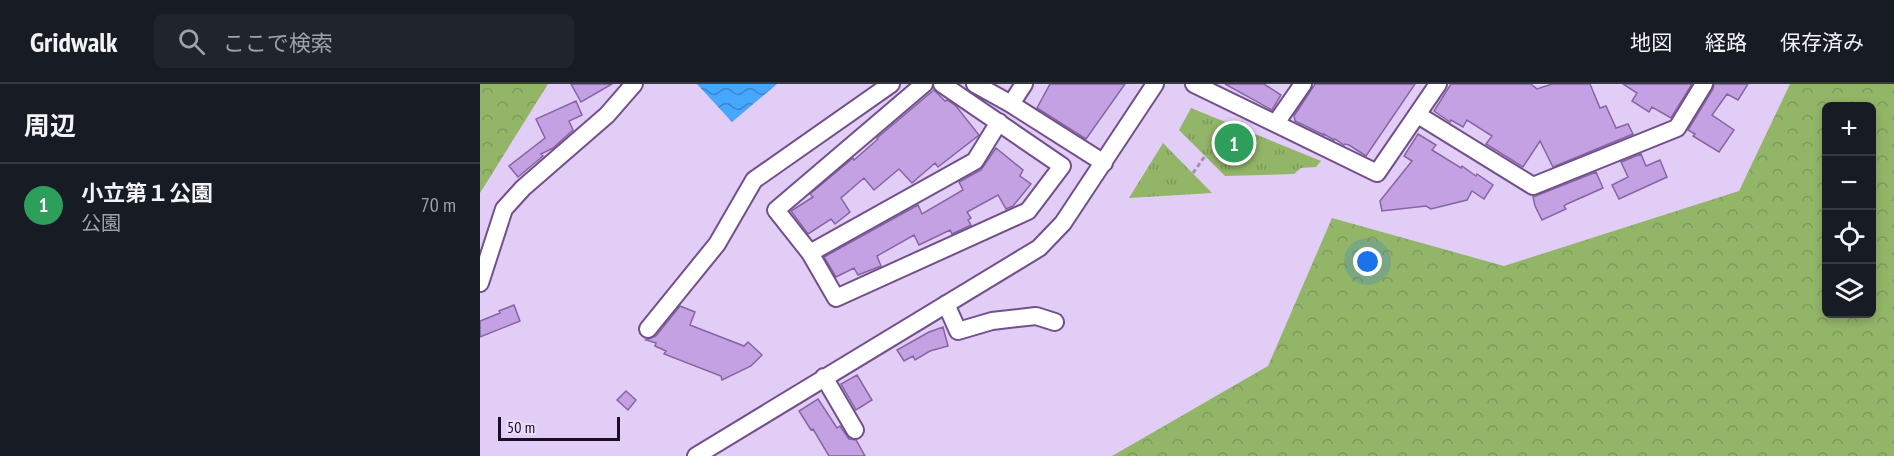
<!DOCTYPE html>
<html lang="ja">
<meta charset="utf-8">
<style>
:root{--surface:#171b24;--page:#20242c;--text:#f1f3f6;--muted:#9ea1a6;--line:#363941;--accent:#b45309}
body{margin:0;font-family:"PT Sans Narrow","Noto Sans JP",sans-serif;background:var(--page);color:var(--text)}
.controls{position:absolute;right:18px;top:18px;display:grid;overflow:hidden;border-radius:9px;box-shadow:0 3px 9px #0003}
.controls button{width:54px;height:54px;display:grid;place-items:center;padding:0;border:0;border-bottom:2px solid var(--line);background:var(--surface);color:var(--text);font:30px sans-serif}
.scale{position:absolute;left:18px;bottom:15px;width:122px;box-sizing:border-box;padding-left:6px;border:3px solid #1b0d25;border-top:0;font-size:16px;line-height:21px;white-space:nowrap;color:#1b0d25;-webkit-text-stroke:4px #ebddf9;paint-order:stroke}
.you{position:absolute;left:888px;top:178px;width:21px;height:21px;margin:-15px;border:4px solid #fff;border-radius:50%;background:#1a73e8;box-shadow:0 0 0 9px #1a73e833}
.badge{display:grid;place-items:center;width:39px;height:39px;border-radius:50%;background:var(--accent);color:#fff;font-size:20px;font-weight:700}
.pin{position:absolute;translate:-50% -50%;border:3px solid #fff;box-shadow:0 2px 6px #0006}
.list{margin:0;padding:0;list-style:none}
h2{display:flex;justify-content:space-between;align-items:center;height:78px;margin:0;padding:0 24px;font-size:26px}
h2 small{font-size:20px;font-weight:400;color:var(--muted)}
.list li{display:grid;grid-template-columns:39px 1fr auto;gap:18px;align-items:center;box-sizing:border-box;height:84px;padding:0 24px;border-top:2px solid var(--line)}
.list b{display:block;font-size:22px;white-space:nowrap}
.list p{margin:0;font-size:20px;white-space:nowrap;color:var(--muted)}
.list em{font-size:20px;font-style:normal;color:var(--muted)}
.icon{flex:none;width:33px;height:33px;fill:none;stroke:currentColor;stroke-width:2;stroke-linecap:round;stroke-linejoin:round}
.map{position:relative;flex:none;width:1414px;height:372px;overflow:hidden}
header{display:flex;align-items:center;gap:36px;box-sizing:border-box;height:84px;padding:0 30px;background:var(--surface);border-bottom:2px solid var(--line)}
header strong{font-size:28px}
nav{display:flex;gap:33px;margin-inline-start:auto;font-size:21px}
.search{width:420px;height:54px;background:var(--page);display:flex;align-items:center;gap:15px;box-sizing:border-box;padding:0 21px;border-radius:9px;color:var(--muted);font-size:22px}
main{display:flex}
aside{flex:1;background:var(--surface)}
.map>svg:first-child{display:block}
.forest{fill:url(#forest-crowns);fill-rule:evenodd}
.park{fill:url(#park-tufts)}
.water{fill:url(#water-waves)}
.building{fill:#c3a1e2;stroke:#8665a3;stroke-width:1.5}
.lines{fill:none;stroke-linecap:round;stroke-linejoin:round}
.minor-casing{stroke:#71508c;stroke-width:20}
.path{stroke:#a28fb2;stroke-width:3;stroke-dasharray:4.5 3;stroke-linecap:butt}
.minor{stroke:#fff;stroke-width:16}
</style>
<header>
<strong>Gridwalk</strong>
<div class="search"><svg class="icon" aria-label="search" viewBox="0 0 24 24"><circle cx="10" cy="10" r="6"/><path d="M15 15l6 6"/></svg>ここで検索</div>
<nav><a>地図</a><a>経路</a><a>保存済み</a></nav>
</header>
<main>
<aside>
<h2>周辺<small></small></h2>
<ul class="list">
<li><span class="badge" style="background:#2e9e5b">1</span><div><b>小立第１公園</b><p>公園</p></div><em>70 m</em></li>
</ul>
</aside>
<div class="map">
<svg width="1414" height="372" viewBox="0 0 1414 372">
<defs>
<pattern id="forest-crowns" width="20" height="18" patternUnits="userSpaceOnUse" patternTransform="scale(1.5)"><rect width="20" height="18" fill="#93b568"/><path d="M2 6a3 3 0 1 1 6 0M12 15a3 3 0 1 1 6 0" fill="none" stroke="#7e9a5a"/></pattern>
<pattern id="park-tufts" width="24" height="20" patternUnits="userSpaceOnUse" patternTransform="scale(1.5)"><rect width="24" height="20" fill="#93b568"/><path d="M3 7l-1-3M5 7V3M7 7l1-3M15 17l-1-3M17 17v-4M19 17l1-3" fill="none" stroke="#7e9a5a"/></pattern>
<pattern id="water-waves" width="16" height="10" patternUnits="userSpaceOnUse" patternTransform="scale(1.5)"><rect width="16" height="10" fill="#46a7fc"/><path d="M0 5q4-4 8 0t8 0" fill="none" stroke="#3a86cc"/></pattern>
</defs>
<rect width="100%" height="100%" fill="#e2cdf6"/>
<path class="forest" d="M 0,0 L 68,0 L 0,109 Z
M 1310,0 L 1414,0 L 1414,372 L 632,372 L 788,282 L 852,134 L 1024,182 L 1259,107 ZM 1392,22 L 1392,230 L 1346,230 L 1346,22 Z"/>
<path class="park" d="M 711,24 L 841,77 L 836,83 L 821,84 L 814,90 L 745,92 L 699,46 Z
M 683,59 L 732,109 L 649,114 Z"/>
<path class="water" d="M 217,0 L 297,0 L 252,38 Z"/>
<path class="building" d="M 91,0 L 132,0 L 101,18 Z
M 570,0 L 645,0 L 606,55 L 557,24 Z
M 745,0 L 784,0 L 801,11 L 792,26 Z
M 835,0 L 935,0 L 886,72 L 869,61 L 865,60 L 864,61 L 855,55 L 854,56 L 844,50 L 844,51 L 815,37 L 814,32 Z
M 971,0 L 1051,0 L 1057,5 L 1072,0 L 1110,0 L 1120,24 L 1126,22 L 1136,44 L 1148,40 L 1153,50 L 1073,83 L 1060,57 L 1043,83 L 1006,60 L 1012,52 L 987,36 L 983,43 L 971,36 L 970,38 L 954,27 Z
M 1143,0 L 1212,0 L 1191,34 L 1172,23 L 1169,28 L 1152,17 L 1157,9 Z
M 1234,0 L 1268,0 L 1258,16 L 1247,10 L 1232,31 L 1254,46 L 1239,68 L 1213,52 L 1215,50 L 1208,46 L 1233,5 Z
M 454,6 L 465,17 L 467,16 L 476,22 L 499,51 L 458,83 L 455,79 L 432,99 L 419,85 L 394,106 L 384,94 L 361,114 L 370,128 L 355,140 L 351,135 L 328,150 L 311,127 L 333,113 L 330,110 L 373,74 L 374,76 L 398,55 L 397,54 Z
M 96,17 L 102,31 L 89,37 L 93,46 L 73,64 L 61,70 L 63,72 L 38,93 L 29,82 L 65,54 L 56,35 Z
M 938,50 L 956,61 L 952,66 L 981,84 L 982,82 L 996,92 L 997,90 L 1013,101 L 1004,115 L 992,107 L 987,116 L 951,125 L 946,122 L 902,127 L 900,117 L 932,77 L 924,72 Z
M 516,64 L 543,86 L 540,92 L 551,100 L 533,122 L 526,125 L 518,111 L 487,128 L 491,134 L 488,136 L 491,141 L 487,143 L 472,150 L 470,146 L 439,161 L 434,151 L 397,172 L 401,182 L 378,191 L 374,184 L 356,193 L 344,173 L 438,121 L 442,130 L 483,106 L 479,98 L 501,86 Z
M 1161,70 L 1166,82 L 1180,76 L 1187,93 L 1139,115 L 1132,101 L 1148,93 L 1141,78 Z
M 1116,88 L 1123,104 L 1087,120 L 1084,122 L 1086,125 L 1062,136 L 1055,122 L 1053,113 Z
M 34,221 L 40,237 L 0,253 L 0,237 L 20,229 L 19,227 Z
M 200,222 L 215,228 L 210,241 L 264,262 L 268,258 L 282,271 L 271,282 L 242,296 L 241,292 L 184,270 L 186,267 L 175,262 L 176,259 L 166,256 L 176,252 Z
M 463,243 L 468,262 L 450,267 L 435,276 L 433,272 L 424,277 L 417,266 L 449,248 Z
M 377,291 L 392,316 L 376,326 L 361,300 Z
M 146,307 L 156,316 L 148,326 L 137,316 Z
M 338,315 L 357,344 L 360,342 L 369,355 L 376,356 L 385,372 L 349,372 L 333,345 L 331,346 L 319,327 Z"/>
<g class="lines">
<defs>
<path id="minor" d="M 444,0 L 296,126 L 330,169 L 356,214 L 548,127 L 582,82 L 462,0
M 495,0 L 531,20 L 624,79
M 714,0 L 897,89 L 958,0
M 531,20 L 544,0
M 938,31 L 1053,102 L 1197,44 L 1224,0
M 796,39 L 823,0
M 330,169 L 495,77 L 519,38
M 0,199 L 24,125 L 43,104 L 127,31 L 154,0
M 466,220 L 478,247 L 512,237 L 556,232 L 575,238
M 168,245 L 237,160 L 274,96 L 411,0
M 344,293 L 375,346
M 216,372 L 559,164 L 583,139 L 675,0"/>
</defs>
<use href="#minor" class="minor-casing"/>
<path class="path" d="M 713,89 L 725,72"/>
<use href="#minor" class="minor"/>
</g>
</svg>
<div class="controls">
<button>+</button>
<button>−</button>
<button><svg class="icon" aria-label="locate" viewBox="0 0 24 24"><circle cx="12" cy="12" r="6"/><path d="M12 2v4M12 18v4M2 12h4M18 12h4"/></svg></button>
<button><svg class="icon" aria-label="layers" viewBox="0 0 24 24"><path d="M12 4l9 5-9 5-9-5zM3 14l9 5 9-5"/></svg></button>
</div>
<div class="scale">50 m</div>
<div class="you"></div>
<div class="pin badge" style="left:754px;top:59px;background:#2e9e5b">1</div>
</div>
</main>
